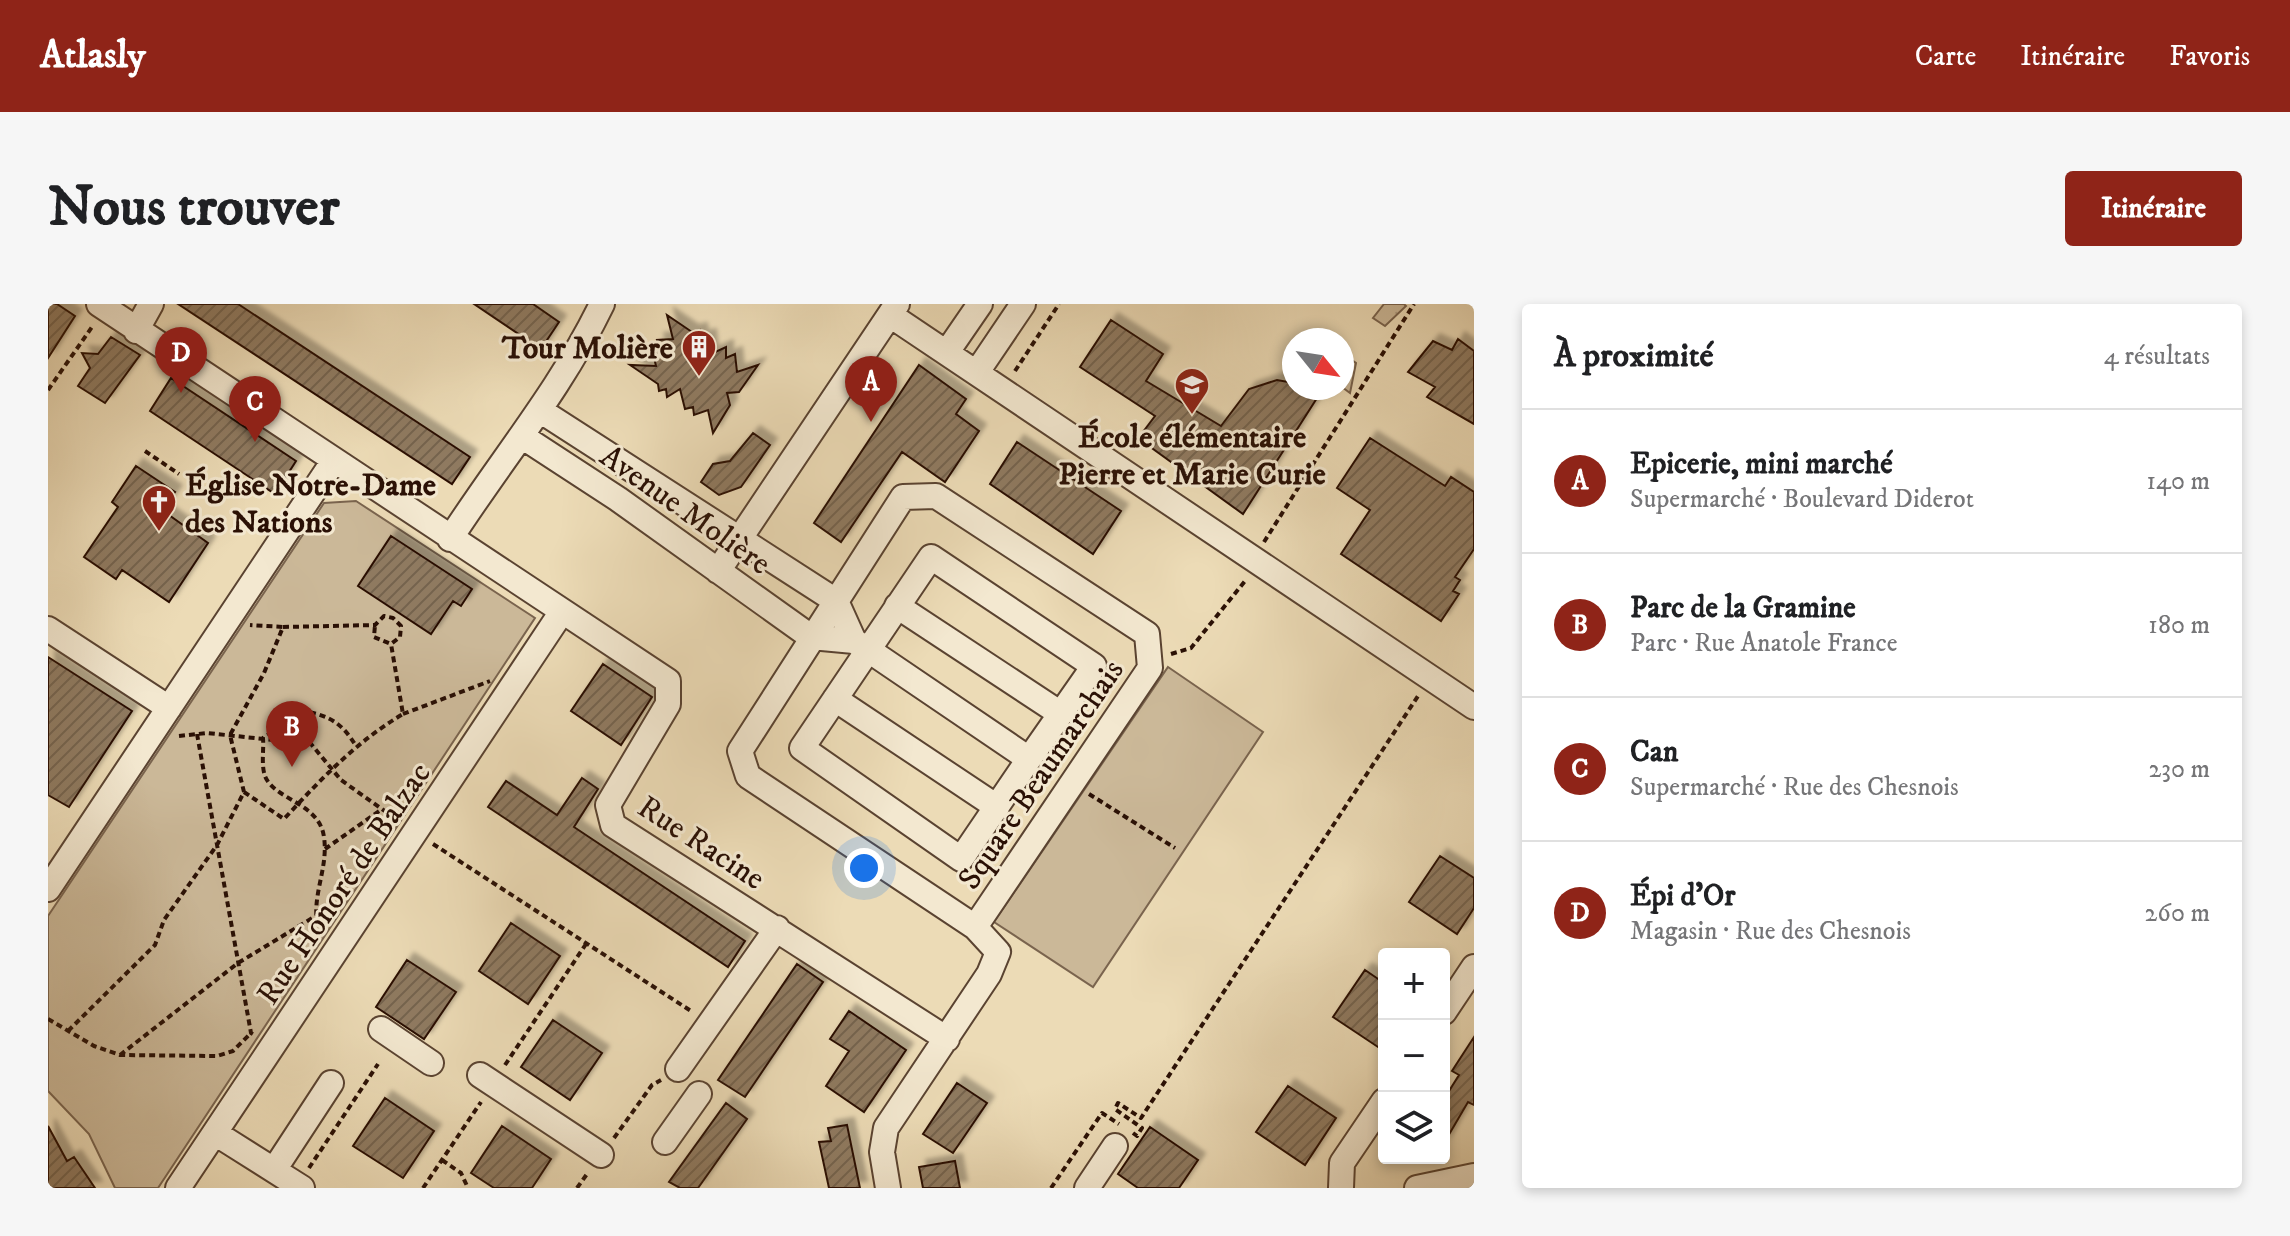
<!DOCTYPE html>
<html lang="fr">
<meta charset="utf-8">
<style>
:root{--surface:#fff;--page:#f6f6f6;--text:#202124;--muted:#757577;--line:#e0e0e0;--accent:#8f2418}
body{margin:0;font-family:"IM FELL DW Pica",serif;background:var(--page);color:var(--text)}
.controls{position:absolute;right:24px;bottom:24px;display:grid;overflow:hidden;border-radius:8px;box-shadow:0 4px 12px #0003}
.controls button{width:72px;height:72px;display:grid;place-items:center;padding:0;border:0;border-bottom:2px solid var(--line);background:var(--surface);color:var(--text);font:40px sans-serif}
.compass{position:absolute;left:1234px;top:24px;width:72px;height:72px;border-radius:50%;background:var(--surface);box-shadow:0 4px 12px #0003;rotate:120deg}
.you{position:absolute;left:816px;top:564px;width:28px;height:28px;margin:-20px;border:6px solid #fff;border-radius:50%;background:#1a73e8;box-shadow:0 0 0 12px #1a73e833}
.badge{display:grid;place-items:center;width:52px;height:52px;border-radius:50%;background:var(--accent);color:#fff;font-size:26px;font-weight:700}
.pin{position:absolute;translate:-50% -66px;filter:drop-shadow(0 2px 4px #0008)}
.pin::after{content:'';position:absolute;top:42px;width:28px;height:24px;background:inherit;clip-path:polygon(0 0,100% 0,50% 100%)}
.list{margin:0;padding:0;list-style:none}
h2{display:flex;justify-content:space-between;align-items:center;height:104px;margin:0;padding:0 32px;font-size:34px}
h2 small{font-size:26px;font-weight:400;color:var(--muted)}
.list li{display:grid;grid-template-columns:52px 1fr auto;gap:24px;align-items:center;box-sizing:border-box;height:144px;padding:0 32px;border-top:2px solid var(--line)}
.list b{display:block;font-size:30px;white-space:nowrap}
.list p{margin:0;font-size:26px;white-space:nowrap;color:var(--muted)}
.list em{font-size:26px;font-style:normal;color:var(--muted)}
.icon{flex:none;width:44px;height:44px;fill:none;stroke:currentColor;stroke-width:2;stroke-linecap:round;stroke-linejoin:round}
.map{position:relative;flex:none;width:1426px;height:884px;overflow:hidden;border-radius:8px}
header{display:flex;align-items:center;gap:48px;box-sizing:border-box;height:112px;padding:0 40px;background:var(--accent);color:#fff}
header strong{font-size:38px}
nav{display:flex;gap:44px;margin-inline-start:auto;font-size:28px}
.intro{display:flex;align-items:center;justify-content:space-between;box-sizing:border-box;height:192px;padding:0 48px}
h1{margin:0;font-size:56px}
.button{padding:20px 36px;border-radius:8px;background:var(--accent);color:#fff;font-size:28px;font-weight:700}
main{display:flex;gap:48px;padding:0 48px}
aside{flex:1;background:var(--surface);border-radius:8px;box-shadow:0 4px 12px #0003}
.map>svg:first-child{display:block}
.grass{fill:url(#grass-tufts);stroke:#7a644e;stroke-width:2}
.green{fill:#cbb898;stroke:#7a644e;stroke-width:2}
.building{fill:url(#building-hatch);stroke:#2a1005;stroke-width:2;filter:url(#shadow)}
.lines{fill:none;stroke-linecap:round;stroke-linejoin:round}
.minor-casing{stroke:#5a4331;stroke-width:28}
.path{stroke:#2a1005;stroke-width:4;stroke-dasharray:6 4;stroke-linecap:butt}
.minor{stroke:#f3e8d0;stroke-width:24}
.labels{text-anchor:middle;stroke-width:6;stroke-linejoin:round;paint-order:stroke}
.poi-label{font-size:32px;font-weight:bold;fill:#2a1005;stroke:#f3e8d0;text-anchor:end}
.street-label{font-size:32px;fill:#2a1005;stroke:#f3e8d0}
</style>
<header>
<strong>Atlasly</strong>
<nav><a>Carte</a><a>Itinéraire</a><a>Favoris</a></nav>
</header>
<div class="intro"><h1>Nous trouver</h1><a class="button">Itinéraire</a></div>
<main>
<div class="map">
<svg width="1426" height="884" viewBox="0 0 1426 884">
<defs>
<pattern id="grass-tufts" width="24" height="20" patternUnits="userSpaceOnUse" patternTransform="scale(2)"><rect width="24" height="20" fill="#cbb898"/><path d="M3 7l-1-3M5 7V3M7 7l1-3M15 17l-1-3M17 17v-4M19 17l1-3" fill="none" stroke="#ae9d82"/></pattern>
<pattern id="building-hatch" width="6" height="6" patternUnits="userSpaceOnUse" patternTransform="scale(2)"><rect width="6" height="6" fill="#8f7a61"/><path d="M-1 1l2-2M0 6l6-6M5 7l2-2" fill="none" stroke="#75634e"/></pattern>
<filter id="shadow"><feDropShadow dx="7" dy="-7" stdDeviation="2" flood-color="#0004"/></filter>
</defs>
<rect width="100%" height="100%" fill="#ecdbb6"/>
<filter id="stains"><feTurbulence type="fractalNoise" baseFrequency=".0025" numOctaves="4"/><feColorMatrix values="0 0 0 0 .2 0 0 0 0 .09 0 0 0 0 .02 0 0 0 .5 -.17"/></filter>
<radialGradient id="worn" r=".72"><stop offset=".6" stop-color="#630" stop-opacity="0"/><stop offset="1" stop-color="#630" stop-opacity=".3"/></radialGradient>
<path class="grass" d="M 1336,0 L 1356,0 L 1358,2 L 1337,22 L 1325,14 Z
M 1298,52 L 1308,59 L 1302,89 L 1294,83 L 1294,60 Z"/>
<path class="green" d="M 308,197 L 487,314 L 110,884 L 67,884 L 41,830 L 0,787 L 0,612 L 276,199 Z
M 1120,363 L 1215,428 L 1045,683 L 946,618 Z"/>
<path class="building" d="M 0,0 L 9,0 L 27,12 L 0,54 Z
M 130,0 L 190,0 L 422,153 L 404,180 Z
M 426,0 L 485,0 L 511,18 L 493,45 Z
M 619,11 L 644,28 L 652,26 L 653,34 L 661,32 L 663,50 L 678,43 L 678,54 L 687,50 L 689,68 L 710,61 L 691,88 L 679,89 L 682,101 L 665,129 L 660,106 L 646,111 L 645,103 L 637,105 L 632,85 L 619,93 L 618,85 L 611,87 L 610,80 L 582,61 L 608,62 L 604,45 L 611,43 L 609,36 L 625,35 Z
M 1063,16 L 1115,50 L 1098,77 L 1173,122 L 1201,85 L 1229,76 L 1246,79 L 1246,84 L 1255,84 L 1269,94 L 1195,210 L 1101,142 L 1104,138 L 1095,128 L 1107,112 L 1032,63 Z
M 63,33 L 92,51 L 57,99 L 30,82 L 42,64 L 34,49 L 50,50 Z
M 1410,35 L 1426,47 L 1426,120 L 1379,93 L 1387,83 L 1360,68 L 1385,37 L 1404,46 Z
M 871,61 L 918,95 L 908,110 L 931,127 L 897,178 L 854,148 L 793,238 L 766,219 Z
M 123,74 L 248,157 L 227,190 L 102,107 Z
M 705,129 L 722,141 L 693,183 L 671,191 L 653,178 L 665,160 L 682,157 Z
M 1322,134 L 1397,182 L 1403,173 L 1426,188 L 1426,245 L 1407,273 L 1412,276 L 1405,287 L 1411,290 L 1393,317 L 1293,250 L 1322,206 L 1289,184 Z
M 969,138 L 1073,207 L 1045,250 L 942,180 Z
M 88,162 L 127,188 L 114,206 L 160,239 L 121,298 L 74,266 L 68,275 L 36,253 L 70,203 L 64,198 Z
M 343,232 L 424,285 L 413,302 L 405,297 L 383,330 L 310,282 Z
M 0,353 L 84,407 L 21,503 L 0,491 Z
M 555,360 L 604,393 L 573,441 L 523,407 Z
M 534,474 L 550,485 L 526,523 L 697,637 L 680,663 L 440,503 L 458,477 L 509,511 Z
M 1392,552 L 1426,574 L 1426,604 L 1409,630 L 1361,598 Z
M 463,619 L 512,652 L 480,700 L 431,667 Z
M 359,656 L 408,688 L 376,735 L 328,703 Z
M 749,660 L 775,678 L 697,793 L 670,776 Z
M 1317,666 L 1336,679 L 1336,747 L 1285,713 Z
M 801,707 L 858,746 L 816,808 L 778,782 L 801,747 L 782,735 Z
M 505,716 L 554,749 L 522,796 L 473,763 Z
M 1426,733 L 1426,801 L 1420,798 L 1396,839 L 1396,795 L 1411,771 L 1404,767 Z
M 909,779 L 939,799 L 905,849 L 875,830 Z
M 1240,782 L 1288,814 L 1257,861 L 1208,828 Z
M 337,794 L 386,827 L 355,874 L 305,842 Z
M 678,799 L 699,815 L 650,884 L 632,884 L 621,878 Z
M 799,821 L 812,884 L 781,884 L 771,838 L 783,837 L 780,824 Z
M 0,822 L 19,857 L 26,853 L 47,884 L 0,884 Z
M 454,822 L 503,855 L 484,884 L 446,884 L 423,869 Z
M 1102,823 L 1150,856 L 1131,884 L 1090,884 L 1070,870 Z
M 907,857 L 912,884 L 875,884 L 871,863 Z"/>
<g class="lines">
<defs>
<path id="minor" d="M 51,0 L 620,377 L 620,400 L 560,501 L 565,521 L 899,735
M 842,11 L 1426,403
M 88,27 L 103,0
M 899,48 L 932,0
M 929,68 L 975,0
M 493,107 L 788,297
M 475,133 L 570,195 L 763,333 L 806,337 L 788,297
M 888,192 L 1099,330 L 1102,364 L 927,623 L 700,472 L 692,447 L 855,193 Z
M 402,235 C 453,156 513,85 554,0
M 670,267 L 849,0
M 849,302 L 1013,410
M 0,325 L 121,404
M 806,337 L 819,345 L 981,455 L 1046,362 L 883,253 L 754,444 L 913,555 L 981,455
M 787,395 L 949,503
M 0,585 L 285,158
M 1396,708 L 1426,663
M 333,725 L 383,759
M 630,765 L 729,624
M 432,771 L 553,851
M 167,829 L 254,884
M 617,838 L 651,790
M 226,866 L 283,779
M 130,884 L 513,309
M 840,884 L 834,848 L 838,824 L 941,670 L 950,648 L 927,623
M 1039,884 L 1067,842
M 1293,884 L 1294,859 L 1336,797
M 1369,884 L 1426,872"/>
</defs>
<use href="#minor" class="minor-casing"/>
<path class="path" d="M 967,67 L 1011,0
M 0,86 L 44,23
M 97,147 L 131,170
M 1216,238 L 1366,0
M 235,323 L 327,321 L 336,312 L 345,314 L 353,322 L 352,333 L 343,340 L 326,333 L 327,321
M 1123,350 L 1143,344 L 1197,277
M 355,410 L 442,377
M 149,430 L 203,729 L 208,732
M 131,432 L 159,429 L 263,440 L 293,476 L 348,515
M 196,488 L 236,515 C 273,475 308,438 355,410 L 343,340
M 1041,490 L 1127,544
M 385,540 L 643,707
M 277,545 L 334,505
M 272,631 C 260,595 281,568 276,533 C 271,498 226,496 217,472 C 213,461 216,445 215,434 L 256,407 C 282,412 294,419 308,442
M 0,715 L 46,742 L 72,751 L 169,752 L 185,747 L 203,729
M 20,727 L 107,641 L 116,616 L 169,541 L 196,488 L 182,431 L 216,369 L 235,323 L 202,321
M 72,751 L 190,659 L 266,613
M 457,761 L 538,640
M 1085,829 L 1089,832 L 1094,824 L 1067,805 L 1070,799 L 1093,814 L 1370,392
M 566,834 L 604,781 L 613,776
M 394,856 L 413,869 L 420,884
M 261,864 L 330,760
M 375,884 L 433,798
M 529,884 L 539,870
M 1003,884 L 1054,809 L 1071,820"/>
<use href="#minor" class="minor"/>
</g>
<defs>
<symbol id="building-pin" viewBox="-11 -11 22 30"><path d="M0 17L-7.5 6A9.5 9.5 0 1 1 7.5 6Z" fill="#8f2418" stroke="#f3e8d0"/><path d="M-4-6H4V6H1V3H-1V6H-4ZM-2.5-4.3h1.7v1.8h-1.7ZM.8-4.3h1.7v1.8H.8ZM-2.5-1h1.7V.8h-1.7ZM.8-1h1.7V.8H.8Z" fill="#fff"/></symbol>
<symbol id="school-pin" viewBox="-11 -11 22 30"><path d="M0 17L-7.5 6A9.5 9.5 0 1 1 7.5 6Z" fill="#8f2418" stroke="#f3e8d0"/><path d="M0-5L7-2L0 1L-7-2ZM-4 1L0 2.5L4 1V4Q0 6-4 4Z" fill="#fff"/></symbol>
<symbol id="church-pin" viewBox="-11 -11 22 30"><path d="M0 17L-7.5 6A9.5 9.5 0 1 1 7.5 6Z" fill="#8f2418" stroke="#f3e8d0"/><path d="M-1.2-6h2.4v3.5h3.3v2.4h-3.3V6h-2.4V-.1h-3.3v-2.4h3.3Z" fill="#fff"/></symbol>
</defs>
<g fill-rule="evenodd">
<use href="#building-pin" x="631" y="23" width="40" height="54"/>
<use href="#school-pin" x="1124" y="61" width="40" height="54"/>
<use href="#church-pin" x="91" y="178" width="40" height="54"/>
</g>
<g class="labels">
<g class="poi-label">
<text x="625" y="54">Tour Molière</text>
<text x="1144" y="143" text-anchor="middle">École élémentaire<tspan x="1144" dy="37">Pierre et Marie Curie</tspan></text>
<text x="137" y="191" text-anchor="start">Église Notre-Dame<tspan x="137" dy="37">des Nations</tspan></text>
</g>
<g class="street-label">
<text transform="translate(638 205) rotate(35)" y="11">Avenue Molière</text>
<text transform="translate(992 470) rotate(-56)" y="11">Square Beaumarchais</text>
<text transform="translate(654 538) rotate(33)" y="11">Rue Racine</text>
<text transform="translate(295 579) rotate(-56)" y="11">Rue Honoré de Balzac</text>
</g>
</g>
<rect width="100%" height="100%" filter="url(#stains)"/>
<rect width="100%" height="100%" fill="url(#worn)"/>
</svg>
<div class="controls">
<button>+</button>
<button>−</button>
<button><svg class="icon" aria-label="layers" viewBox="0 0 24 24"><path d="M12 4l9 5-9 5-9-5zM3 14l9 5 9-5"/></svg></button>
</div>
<svg class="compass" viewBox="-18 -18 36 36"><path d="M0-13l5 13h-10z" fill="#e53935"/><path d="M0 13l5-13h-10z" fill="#757577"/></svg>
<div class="you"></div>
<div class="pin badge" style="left:823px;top:118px">A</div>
<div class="pin badge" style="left:244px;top:463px">B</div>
<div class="pin badge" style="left:207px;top:138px">C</div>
<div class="pin badge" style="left:133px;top:89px">D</div>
</div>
<aside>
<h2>À proximité<small>4 résultats</small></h2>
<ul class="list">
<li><span class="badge">A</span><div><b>Epicerie, mini marché</b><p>Supermarché · Boulevard Diderot</p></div><em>140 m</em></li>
<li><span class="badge">B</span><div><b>Parc de la Gramine</b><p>Parc · Rue Anatole France</p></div><em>180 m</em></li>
<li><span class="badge">C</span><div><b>Can</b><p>Supermarché · Rue des Chesnois</p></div><em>230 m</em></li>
<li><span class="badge">D</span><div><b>Épi d'Or</b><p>Magasin · Rue des Chesnois</p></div><em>260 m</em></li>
</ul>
</aside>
</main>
